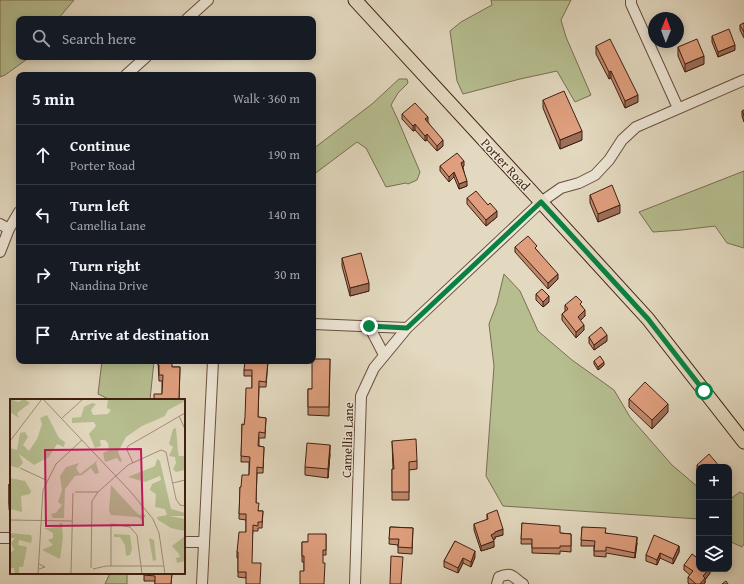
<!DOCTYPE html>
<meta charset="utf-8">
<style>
:root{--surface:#171b24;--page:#242831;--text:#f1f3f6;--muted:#9ea1a6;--line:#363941}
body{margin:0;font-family:"Gentium Book Plus",serif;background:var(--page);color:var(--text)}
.controls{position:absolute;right:12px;bottom:12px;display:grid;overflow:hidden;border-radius:8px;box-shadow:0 2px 10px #0003}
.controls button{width:36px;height:36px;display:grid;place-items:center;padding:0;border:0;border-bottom:1px solid var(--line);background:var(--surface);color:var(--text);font:20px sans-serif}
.compass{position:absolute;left:648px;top:12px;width:36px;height:36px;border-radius:50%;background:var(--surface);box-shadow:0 2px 10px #0003;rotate:1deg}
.stop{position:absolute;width:12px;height:12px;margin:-9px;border:3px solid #0b8043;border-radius:50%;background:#fff}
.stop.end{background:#0b8043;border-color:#fff;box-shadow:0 1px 4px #0008}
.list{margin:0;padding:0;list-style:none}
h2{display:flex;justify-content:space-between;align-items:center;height:52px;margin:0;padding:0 16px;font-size:17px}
h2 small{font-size:13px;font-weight:400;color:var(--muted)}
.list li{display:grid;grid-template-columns:26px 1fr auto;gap:12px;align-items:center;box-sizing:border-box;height:60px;padding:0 16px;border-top:1px solid var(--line)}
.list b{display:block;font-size:15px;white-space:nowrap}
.list p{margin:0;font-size:13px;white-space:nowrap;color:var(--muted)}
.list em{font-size:13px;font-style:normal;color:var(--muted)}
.icon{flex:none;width:22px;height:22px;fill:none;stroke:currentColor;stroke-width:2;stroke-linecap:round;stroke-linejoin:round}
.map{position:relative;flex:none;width:744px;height:584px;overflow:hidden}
.search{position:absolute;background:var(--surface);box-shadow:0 2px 10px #0003;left:16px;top:16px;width:300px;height:44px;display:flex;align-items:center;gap:10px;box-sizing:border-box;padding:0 14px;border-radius:8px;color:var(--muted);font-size:15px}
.panel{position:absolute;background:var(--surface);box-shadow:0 2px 10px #0003;left:16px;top:72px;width:300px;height:292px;border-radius:8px}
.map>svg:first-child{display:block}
.green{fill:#b6be90;stroke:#7b6e51}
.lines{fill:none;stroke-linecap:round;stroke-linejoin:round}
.minor-casing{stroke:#694e3e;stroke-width:12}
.major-casing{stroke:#401f12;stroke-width:15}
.minor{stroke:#ede6d6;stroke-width:10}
.major{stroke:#e3d9c0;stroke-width:13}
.wall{fill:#c0896c;stroke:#401f12}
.shaded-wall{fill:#9c6f58;stroke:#401f12}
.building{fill:#df9f7e;stroke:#401f12}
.route{stroke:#0b8043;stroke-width:5}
.labels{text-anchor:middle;stroke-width:3;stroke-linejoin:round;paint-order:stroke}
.street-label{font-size:13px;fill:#401f12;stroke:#ede6d6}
.inset-road{fill:none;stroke:#a28f7a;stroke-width:1}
.view{fill:#c2185b;fill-opacity:0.15;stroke:#c2185b;stroke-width:2}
.inset-edge{fill:none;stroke:#401f12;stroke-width:2}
</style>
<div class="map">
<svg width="744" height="584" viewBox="0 0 744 584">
<rect width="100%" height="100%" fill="#e3d9c0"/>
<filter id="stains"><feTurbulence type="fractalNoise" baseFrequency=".005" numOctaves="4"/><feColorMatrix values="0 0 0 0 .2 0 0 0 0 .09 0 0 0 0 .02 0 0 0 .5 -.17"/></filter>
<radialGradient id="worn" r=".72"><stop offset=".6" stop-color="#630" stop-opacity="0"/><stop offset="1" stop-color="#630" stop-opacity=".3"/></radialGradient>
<path class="green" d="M 0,0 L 74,0 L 58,19 L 19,19 L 19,57 L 30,57 L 5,75 L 0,77 Z
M 491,0 L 571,0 L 561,20 L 566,37 L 591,95 L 575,102 L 557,71 L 520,79 L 463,94 L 457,81 L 450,31 L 461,22 L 492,5 Z
M 399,79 L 407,79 L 408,83 L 398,93 L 391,105 L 398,120 L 420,172 L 417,180 L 408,184 L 406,183 L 386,187 L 366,148 L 357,142 L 313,175 L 313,149 L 372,104 Z
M 744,171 L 744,248 L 727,243 L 715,226 L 682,230 L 653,232 L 639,212 Z
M 504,274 L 520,291 L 538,331 L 572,360 L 614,390 L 630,417 L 672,465 L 699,488 L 699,519 L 503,506 L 486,476 L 494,366 L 489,324 L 497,303 Z
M 102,361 L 154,361 L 150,400 L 111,400 L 98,394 Z
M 740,492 L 744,494 L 744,544 L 742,547 L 729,541 L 729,500 Z
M 110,573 L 127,573 L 127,584 L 105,584 Z"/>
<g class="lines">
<defs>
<path id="minor" d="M 631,0 L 631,4 L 678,108
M 187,19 L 208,0
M 126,75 L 146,57
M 0,224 L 9,229
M 0,252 L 9,229 L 19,212
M 313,324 L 407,328
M 369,326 L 384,355
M 0,538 L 11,538
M 184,542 L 204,542
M 202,584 L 213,361
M 355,584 L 361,396 L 374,368 L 407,328 L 541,202 L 561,188 L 579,183 L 595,175 L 609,160 L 622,140 L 636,127 L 744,80
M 497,584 L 499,577 C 513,571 513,578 523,584"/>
<path id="major" d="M 355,0 L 541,202 L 648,319 L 744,442"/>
</defs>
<use href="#minor" class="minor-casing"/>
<use href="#major" class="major-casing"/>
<use href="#minor" class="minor"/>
<use href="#major" class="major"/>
</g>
<path class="wall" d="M 744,23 L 744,38 L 740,30 L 740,25 Z
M 712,36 L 735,50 L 718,57 L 712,42 Z
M 596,46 L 638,102 L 625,108 L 611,78 L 609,79 L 596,54 Z
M 678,47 L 704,64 L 685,72 L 678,56 Z
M 543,100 L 582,140 L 560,149 L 543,108 Z
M 744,110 L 744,122 L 742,116 L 742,111 Z
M 402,114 L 428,122 L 443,146 L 437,151 L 427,140 L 425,141 L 415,130 L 413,131 L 402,119 Z
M 440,166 L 464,166 L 463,167 L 467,186 L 459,189 L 454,177 L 449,182 L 440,171 Z
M 590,195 L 620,213 L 598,222 L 590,203 Z
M 467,198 L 497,217 L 486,226 L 467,204 Z
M 515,247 L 537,250 L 558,279 L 548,289 L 515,252 Z
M 342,258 L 369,291 L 350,296 L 342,266 Z
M 536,294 L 549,302 L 543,307 L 536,300 Z
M 565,305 L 582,306 L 585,316 L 580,320 L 584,330 L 576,338 L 562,320 L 562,314 L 565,311 Z
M 589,337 L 607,341 L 594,350 L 589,343 Z
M 330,359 L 329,416 L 308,415 L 308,389 L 312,389 Z
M 158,361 L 172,367 L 180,367 L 179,400 L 154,400 L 162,394 L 162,381 L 159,381 Z
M 268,361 L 266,387 L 259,387 L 258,417 L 266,418 L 265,438 L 259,438 L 259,446 L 264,447 L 263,473 L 257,473 L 256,503 L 258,511 L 263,511 L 262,528 L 258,528 L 258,531 L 253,531 L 246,578 L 238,577 L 238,558 L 237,558 L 237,552 L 246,532 L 246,520 L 239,519 L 240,487 L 241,487 L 249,475 L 249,462 L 241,462 L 242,424 L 244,425 L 252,388 L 252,376 L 244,376 L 244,370 Z
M 594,361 L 604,365 L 598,370 L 594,364 Z
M 629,399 L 668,412 L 652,429 L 629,407 Z
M 392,441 L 417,461 L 417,469 L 409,470 L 409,500 L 392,500 L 392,469 L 393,469 Z
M 330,454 L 328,478 L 305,475 L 305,467 Z
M 697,465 L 699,467 L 699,475 L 697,473 Z
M 9,484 L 11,484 L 11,515 L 10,515 L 9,508 Z
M 487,514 L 503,535 L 495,537 L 495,539 L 493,540 L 494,547 L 481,551 L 474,530 L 474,524 L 487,520 Z
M 522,523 L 560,533 L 571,534 L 571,552 L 560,551 L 560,554 L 532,553 L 532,544 L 521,544 Z
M 390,527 L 413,528 L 412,554 L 398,553 L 398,545 L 389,544 Z
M 582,527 L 606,533 L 637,543 L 635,558 L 606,553 L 606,557 L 594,556 L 594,546 L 581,546 Z
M 326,534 L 326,555 L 323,555 L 304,571 L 304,562 L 302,562 L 302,542 L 308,542 Z
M 455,541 L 475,557 L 471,567 L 463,563 L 458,573 L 444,567 L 444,561 Z
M 679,546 L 679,552 L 673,564 L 660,558 L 657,565 L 646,561 L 646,555 Z
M 684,565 L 710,569 L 710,573 L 705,580 L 705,583 L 704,584 L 689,584 L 688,583 L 688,577 L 690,575 L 684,570 Z
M 144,573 L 172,573 L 171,584 L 155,584 L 155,581 L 144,581 Z"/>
<path class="shaded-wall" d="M 735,45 L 735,50 L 718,57 L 718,52 Z
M 704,56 L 704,64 L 685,72 L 685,64 Z
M 611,71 L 611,78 L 609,79 L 609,72 Z
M 638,95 L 638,102 L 625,108 L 625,101 Z
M 428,117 L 428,122 L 425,124 L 425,119 Z
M 415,124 L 415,130 L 413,131 L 413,126 Z
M 582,131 L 582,140 L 560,149 L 560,140 Z
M 427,134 L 427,140 L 425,141 L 425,136 Z
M 443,140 L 443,146 L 437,151 L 437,146 Z
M 464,161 L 464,166 L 461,168 L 461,163 Z
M 454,172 L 454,177 L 449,182 L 449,177 Z
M 467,181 L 467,186 L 459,189 L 459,184 Z
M 620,205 L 620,213 L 598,222 L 598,214 Z
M 497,211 L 497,217 L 486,226 L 486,220 Z
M 558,274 L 558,279 L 548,289 L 548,283 Z
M 369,283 L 369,291 L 350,296 L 350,288 Z
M 549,296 L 549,302 L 543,307 L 543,302 Z
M 585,310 L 585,316 L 578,323 L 578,317 Z
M 584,325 L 584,330 L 576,338 L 576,332 Z
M 607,335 L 607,341 L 594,350 L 594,345 Z
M 604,362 L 604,365 L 598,370 L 598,367 Z
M 668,404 L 668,412 L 652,429 L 652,420 Z
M 330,445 L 330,454 L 328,478 L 328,469 Z
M 503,529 L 503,535 L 495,537 L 495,539 L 491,540 L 491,535 L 495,532 Z
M 637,537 L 637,543 L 635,558 L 635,553 Z
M 494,541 L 494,547 L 481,551 L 481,546 Z
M 679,546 L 679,552 L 673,564 L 673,559 Z
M 475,551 L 475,557 L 471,567 L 471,562 Z
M 660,553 L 660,558 L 657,565 L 657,560 Z
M 463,558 L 463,563 L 458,573 L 458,568 Z
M 709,569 L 710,569 L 710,573 L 705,580 L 705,583 L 704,584 L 700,584 L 703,576 Z"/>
<path class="building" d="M 744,23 L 744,32 L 740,25 Z
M 729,29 L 735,45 L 718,52 L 712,36 Z
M 610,39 L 638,95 L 625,101 L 611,71 L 609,72 L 596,46 Z
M 697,39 L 704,56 L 685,64 L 678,47 Z
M 564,91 L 582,131 L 560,140 L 543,100 Z
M 415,103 L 428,117 L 425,119 L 443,140 L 437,146 L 427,134 L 425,136 L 415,124 L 413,126 L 402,114 Z
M 744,110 L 744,116 L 742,111 Z
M 457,153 L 464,161 L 461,163 L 467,181 L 459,184 L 454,172 L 449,177 L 440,166 Z
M 612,185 L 620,205 L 598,214 L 590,195 Z
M 476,191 L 488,205 L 490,203 L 497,211 L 486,220 L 467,198 Z
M 528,236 L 537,246 L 535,248 L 558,274 L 548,283 L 515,247 Z
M 361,253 L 369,283 L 350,288 L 342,258 Z
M 542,289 L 549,296 L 543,302 L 536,294 Z
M 576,296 L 582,302 L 580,304 L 585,310 L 578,317 L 584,325 L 576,332 L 562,314 L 568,309 L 565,305 Z
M 601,327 L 607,335 L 594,345 L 589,337 Z
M 600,356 L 604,362 L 598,367 L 594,361 Z
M 313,359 L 330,359 L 329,407 L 308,407 L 308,389 L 312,389 L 312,361 L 313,361 Z
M 158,361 L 172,361 L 172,367 L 180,367 L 179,399 L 177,399 L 177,400 L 154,400 L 154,394 L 162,394 L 163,375 L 159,375 L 159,365 L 158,365 Z
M 245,361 L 268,361 L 266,382 L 259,381 L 258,417 L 266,418 L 265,433 L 259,432 L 258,446 L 264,447 L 263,468 L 257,467 L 256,503 L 259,503 L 258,511 L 263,511 L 262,522 L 258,522 L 258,526 L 253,525 L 252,563 L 261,563 L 260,584 L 246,584 L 246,572 L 238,572 L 238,552 L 237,552 L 239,532 L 246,532 L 246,514 L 239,514 L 240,487 L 241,487 L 242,475 L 249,475 L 250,457 L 241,456 L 242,424 L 244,425 L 245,417 L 246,388 L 252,388 L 252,370 L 244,370 Z
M 645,382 L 668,404 L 652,420 L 629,399 Z
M 416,439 L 417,461 L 409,462 L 409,492 L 392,492 L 392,469 L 394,469 L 392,441 Z
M 307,443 L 330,445 L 328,469 L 305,467 Z
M 709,454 L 720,467 L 699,467 L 697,465 Z
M 9,484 L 11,484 L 11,510 L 10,510 L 9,503 Z
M 497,510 L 503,529 L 495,532 L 495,533 L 491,535 L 494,541 L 481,546 L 474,524 L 488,519 L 487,514 Z
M 522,523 L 560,526 L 560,533 L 571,534 L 571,546 L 560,546 L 560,548 L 532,548 L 532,539 L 521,539 Z
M 390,527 L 413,528 L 412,548 L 398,547 L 399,539 L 389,539 Z
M 582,527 L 606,528 L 605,533 L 637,537 L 635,553 L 606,547 L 606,551 L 594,551 L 595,541 L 581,540 Z
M 308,534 L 326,534 L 326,550 L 323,550 L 323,563 L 325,563 L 324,584 L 300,584 L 300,571 L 304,571 L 304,556 L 302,556 L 302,542 L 308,542 Z
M 654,535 L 679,546 L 673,559 L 660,553 L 657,560 L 646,555 Z
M 455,541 L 475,551 L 471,562 L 463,558 L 458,568 L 444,561 Z
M 692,554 L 699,559 L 699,569 L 709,569 L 703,576 L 705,578 L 700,584 L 696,584 L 688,577 L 693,571 L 684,565 Z
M 391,556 L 403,557 L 401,584 L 390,584 Z
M 144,573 L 172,573 L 171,584 L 155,584 L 155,576 L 144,575 Z
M 726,581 L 728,584 L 722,584 Z"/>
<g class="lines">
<path class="route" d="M 369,326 L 407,328 L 541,202 L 648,319 L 704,391"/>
</g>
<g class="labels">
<g class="street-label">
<text transform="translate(506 164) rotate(47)" y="5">Porter Road</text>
<text transform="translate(347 440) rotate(-88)" y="5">Camellia Lane</text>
</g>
</g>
<g transform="translate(10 399)">
<rect width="175" height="175" fill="#e3d9c0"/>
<path d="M 0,0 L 8,3 L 14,0 L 20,4 L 7,14 L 9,19 L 0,13 ZM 98,0 L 171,0 L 175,2 L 158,11 L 155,17 L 132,27 L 116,38 L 108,53 L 112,62 L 110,63 L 107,59 L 95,63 L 93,54 L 99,51 L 98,44 L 95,41 L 90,41 L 91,47 L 85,49 L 79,35 L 86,27 L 84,23 L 62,24 L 62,19 L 71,18 L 74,8 L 82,4 L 86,5 L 81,11 L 83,16 L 98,15 L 101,11 L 97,9 ZM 37,16 L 49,39 L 55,43 L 54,48 L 47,45 L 39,58 L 24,66 L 9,55 L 13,64 L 8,69 L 1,67 L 0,49 L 7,51 L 10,34 L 15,33 L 18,38 L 13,46 L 19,52 L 27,40 L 32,25 L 30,19 ZM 166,29 L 168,53 L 169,57 L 175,57 L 175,71 L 166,73 L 163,70 L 166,64 L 165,58 L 159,57 L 163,48 L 159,45 L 163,30 ZM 147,60 L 150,62 L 161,110 L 175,114 L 175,117 L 159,117 L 175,120 L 175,132 L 161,129 L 148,121 L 147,118 L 157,116 L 155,110 L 145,108 L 146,95 L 140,91 L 142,85 L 151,81 L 150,77 L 135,83 L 118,78 L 145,67 ZM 88,61 L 86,64 L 89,74 L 85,75 L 81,69 L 72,76 L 65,77 L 55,90 L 54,119 L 43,119 L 41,115 L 46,114 L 52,106 L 48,103 L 52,91 L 50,77 L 56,68 L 69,64 L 66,69 L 70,75 ZM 0,79 L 15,82 L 21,92 L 20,95 L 11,97 L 12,113 L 0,110 ZM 101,86 L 123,110 L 129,116 L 134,115 L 136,117 L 132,121 L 128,118 L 101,116 L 99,112 ZM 50,124 L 52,124 L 53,139 L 50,160 L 32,151 L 43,146 L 38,141 L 43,139 L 43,134 L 34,129 L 49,128 ZM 0,134 L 21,136 L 22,139 L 21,144 L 9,141 L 8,146 L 17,148 L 13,168 L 9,168 L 9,175 L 5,175 L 4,169 L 0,169 L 0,154 L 4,151 L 1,144 L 5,139 L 0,139 ZM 104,135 L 120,136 L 122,150 L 120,156 L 116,157 L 115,146 L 110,138 L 104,138 ZM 175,137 L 175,162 L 167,164 L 166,159 L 170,158 L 169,155 L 162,147 ZM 139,139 L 144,141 L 145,150 L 146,161 L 143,162 Z" fill="#b6be90"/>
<path class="inset-road" d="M 33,0 L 120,92 L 143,120 L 149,134 L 155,175M 169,17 L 175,30M 52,19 L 73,0M 175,33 L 175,47M 0,42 L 32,0M 123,64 L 117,51 L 118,47 L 175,14M 10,69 L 36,81M 163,84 L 175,81M 65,93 L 88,93M 0,121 L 62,122M 101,167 L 101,125 L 120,128 L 127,136 L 132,175M 81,169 L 82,102 L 88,93 L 118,66 L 151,51 L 156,53 L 166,100 L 170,106 L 175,107M 29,170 L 35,168 L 29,165M 83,170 L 96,167 L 154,167M 28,175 L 33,91 L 46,65 L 72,41M 61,175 L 63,94"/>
<path class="view" d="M 131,50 L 133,126 L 36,127 L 35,51 Z"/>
<rect width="175" height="175" class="inset-edge"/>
</g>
<rect width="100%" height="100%" filter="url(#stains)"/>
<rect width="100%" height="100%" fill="url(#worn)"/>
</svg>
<div class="controls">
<button>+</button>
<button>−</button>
<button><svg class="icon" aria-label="layers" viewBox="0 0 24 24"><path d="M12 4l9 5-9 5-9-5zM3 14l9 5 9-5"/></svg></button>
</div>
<svg class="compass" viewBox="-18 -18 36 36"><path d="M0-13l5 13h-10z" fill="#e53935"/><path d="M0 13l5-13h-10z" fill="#9ea1a6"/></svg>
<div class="stop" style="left:704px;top:391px"></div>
<div class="stop end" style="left:369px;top:326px"></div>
<div class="search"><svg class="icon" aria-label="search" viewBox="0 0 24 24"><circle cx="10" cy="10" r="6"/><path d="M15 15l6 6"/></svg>Search here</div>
<section class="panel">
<h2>5 min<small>Walk · 360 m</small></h2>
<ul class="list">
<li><svg class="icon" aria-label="ahead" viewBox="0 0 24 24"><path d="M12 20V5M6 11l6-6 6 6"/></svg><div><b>Continue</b><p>Porter Road</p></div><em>190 m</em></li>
<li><svg class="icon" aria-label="left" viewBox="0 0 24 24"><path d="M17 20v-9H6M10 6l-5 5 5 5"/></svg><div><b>Turn left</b><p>Camellia Lane</p></div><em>140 m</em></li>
<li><svg class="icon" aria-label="right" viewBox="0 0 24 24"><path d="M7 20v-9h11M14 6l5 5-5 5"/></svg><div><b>Turn right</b><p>Nandina Drive</p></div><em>30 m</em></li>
<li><svg class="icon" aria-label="arrive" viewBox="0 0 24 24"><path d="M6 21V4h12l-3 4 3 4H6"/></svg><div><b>Arrive at destination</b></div></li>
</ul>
</section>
</div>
